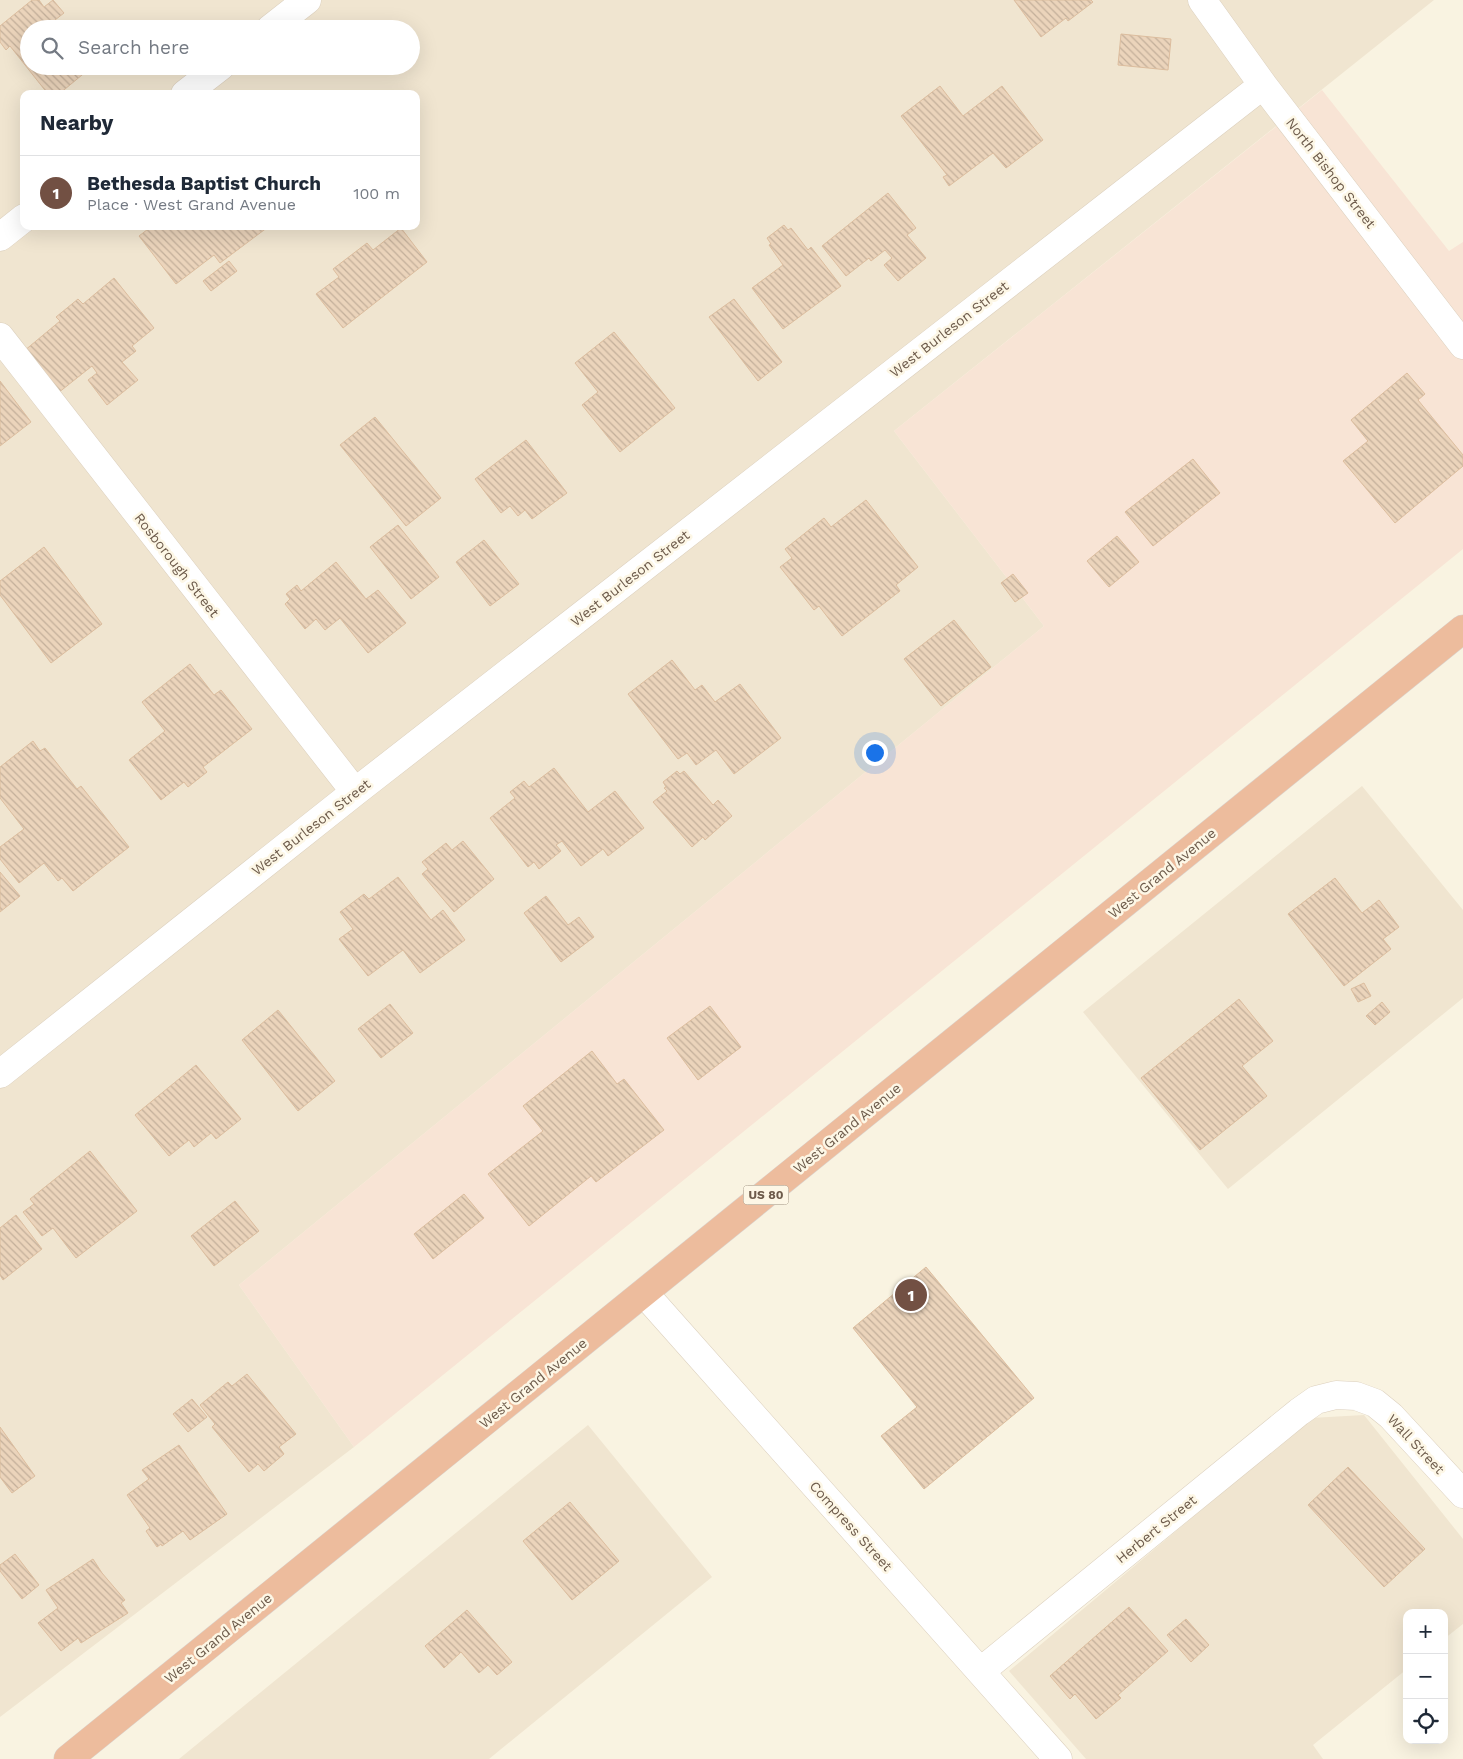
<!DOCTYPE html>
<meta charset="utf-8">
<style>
:root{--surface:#fff;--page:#f2f2f3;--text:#1f2937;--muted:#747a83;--line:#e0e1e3;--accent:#725043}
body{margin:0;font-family:"Work Sans",sans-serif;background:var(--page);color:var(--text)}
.controls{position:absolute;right:15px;bottom:15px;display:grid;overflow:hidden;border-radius:10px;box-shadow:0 5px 20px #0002}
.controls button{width:45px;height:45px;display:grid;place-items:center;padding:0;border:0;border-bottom:1px solid var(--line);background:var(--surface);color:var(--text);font:25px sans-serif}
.you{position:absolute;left:874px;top:752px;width:18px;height:18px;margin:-12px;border:4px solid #fff;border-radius:50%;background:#1a73e8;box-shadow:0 0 0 8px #1a73e833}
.badge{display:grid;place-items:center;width:32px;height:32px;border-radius:50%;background:var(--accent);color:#fff;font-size:16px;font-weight:700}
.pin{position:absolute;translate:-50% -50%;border:2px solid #fff;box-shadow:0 1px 5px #0006}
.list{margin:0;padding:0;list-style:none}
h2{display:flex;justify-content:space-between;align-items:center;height:65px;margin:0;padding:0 20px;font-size:21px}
h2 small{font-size:16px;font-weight:400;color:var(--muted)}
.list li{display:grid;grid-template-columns:32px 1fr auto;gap:15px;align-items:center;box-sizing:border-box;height:75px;padding:0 20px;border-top:1px solid var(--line)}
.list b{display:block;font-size:19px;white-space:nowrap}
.list p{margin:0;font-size:16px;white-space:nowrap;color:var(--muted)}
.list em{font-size:16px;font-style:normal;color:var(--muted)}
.icon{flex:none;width:28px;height:28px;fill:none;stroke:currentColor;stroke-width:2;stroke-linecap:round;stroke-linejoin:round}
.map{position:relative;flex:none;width:1463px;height:1759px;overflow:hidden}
.search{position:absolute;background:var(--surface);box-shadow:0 5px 20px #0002;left:20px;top:20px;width:400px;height:55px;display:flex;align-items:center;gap:12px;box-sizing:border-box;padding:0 18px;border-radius:28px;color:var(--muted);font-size:19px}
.panel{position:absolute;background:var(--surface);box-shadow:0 5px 20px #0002;left:20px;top:90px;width:400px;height:140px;border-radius:10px}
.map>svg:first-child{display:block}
.residential{fill:#f0e5d0;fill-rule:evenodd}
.commercial{fill:#f8e4d5}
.building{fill:url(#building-back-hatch);stroke:#dcbd9e}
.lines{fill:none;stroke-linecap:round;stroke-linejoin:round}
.minor-casing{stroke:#dcd0be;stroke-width:29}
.highway-casing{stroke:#d9d4d0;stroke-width:29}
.minor{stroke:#fff;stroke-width:28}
.highway{stroke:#edbc9d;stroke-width:28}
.labels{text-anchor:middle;stroke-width:5;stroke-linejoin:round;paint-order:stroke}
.shield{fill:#fdf7e6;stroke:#988a7a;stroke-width:1}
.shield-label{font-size:12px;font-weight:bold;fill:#6d5b4b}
.street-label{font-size:14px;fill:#6d5b4b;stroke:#fdf7e6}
</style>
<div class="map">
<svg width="1463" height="1759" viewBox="0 0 1463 1759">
<defs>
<pattern id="building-back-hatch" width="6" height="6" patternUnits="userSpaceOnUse" patternTransform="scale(1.25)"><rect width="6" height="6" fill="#ebd4bb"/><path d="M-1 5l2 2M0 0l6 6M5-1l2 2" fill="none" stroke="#c3af9a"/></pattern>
</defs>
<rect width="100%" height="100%" fill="#f9f3e1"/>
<path class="residential" d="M 0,0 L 1434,0 L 894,431 L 1044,626 L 239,1285 L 354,1447 L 0,1717 ZM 29,29 L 411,29 L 411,66 L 29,66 ZM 24,94 L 416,94 L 416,226 L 24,226 Z
M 1362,786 L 1463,910 L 1463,998 L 1228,1189 L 1083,1012 Z
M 1364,1415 L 1463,1539 L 1463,1624 L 1444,1639 L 1444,1613 L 1407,1613 L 1407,1669 L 1313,1745 L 1323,1759 L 1086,1759 L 1009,1671 L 1311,1418 Z
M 588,1425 L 712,1577 L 489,1759 L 179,1759 Z"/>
<path class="commercial" d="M 1322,90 L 1449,251 L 1463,242 L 1463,549 L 354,1447 L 239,1285 L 1044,626 L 894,431 Z"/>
<path class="building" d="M 32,0 L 39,0 L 44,7 L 53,0 L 64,13 L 55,20 L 62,29 L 29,29 L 29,66 L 85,66 L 88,70 L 59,94 L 48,94 L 10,46 L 6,50 L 0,42 L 0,26 Z
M 1014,0 L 1091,0 L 1093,2 L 1068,21 L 1066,18 L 1041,37 Z
M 1121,34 L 1171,39 L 1168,70 L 1118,65 Z
M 940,86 L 963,116 L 1002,86 L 1043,140 L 1006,168 L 993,153 L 949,186 L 943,177 L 947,175 L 901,116 Z
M 888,193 L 916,228 L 907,235 L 926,258 L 898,281 L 884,265 L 892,258 L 885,250 L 871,261 L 869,258 L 846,276 L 822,246 Z
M 784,225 L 788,230 L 791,228 L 808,250 L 811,247 L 841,286 L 783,329 L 752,288 L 783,265 L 769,245 L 771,244 L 767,238 Z
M 152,226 L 268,226 L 268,227 L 220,263 L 214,255 L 176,284 L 139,236 Z
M 401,228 L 427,262 L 343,328 L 316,294 L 339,277 L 333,269 L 367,243 L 373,250 Z
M 229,261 L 237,271 L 211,291 L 203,281 Z
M 114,278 L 154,328 L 132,346 L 136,351 L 122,362 L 138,380 L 107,405 L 88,380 L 97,373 L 92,366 L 58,393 L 24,351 L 60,321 L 56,317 L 78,299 L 83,304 Z
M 734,299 L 782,362 L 758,381 L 709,317 Z
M 614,332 L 675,408 L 620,452 L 582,405 L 598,392 L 575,363 Z
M 1407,373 L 1425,394 L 1418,400 L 1463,455 L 1463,466 L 1395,523 L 1343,461 L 1368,441 L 1351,420 Z
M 0,381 L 31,422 L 0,446 Z
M 375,417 L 441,498 L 406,526 L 340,445 Z
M 526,440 L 567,493 L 532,519 L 525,510 L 518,516 L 510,506 L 501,513 L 475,479 Z
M 1193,459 L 1220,493 L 1153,546 L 1125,512 Z
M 866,500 L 918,567 L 896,585 L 900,591 L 842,636 L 819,606 L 814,610 L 780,567 L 792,558 L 785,549 L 824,518 L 831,527 Z
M 398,525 L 439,577 L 411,599 L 370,547 Z
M 1117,536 L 1139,562 L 1109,587 L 1087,561 Z
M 484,540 L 519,584 L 490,606 L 456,562 Z
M 44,547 L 102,624 L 51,663 L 0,595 L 0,581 Z
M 336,562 L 366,599 L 378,590 L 406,623 L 368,653 L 340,618 L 325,630 L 316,619 L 305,629 L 285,604 L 290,599 L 286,594 L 297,585 L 301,591 Z
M 1013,574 L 1028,593 L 1015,602 L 1001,583 Z
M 954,620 L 991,667 L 941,706 L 904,659 Z
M 672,660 L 695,690 L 702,685 L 715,702 L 740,684 L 781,738 L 734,774 L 716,750 L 696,765 L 687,753 L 678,759 L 628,694 Z
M 190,664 L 214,695 L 221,690 L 252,729 L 203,767 L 207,772 L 188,787 L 184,782 L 161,800 L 129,760 L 165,731 L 142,702 Z
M 33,741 L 40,751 L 45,748 L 77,789 L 81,786 L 129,847 L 73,891 L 62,878 L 58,881 L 44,863 L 19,883 L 0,859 L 0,847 L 24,829 L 0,798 L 0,767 Z
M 554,768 L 588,812 L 615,791 L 644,828 L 608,856 L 603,849 L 581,866 L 562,841 L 556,845 L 561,851 L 539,869 L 534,862 L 528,867 L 490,818 L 515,798 L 510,792 L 524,781 L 529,787 Z
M 677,771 L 680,774 L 684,771 L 713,805 L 718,800 L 732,816 L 705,840 L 703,837 L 692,847 L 653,802 L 667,791 L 664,788 L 666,787 L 663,782 Z
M 463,841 L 494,879 L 454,912 L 422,874 L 428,869 L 422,862 L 446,843 L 452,850 Z
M 0,872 L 20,896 L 0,912 Z
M 398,877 L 431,920 L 443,910 L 465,940 L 420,973 L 403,950 L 368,976 L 339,939 L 353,929 L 340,912 L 364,894 L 369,899 Z
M 1335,878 L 1362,913 L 1379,900 L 1399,927 L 1383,939 L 1391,949 L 1344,986 L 1288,914 Z
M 546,896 L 568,925 L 579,917 L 594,937 L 561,962 L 524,913 Z
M 1364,983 L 1371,996 L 1358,1002 L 1351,989 Z
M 1239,999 L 1273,1041 L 1242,1066 L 1267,1096 L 1200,1150 L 1141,1078 Z
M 1382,1002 L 1390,1012 L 1375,1025 L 1366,1016 Z
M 390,1004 L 413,1033 L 381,1058 L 358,1029 Z
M 710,1006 L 741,1047 L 698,1080 L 667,1038 Z
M 278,1010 L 335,1081 L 298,1111 L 242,1040 Z
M 592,1051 L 617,1084 L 624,1079 L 664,1130 L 596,1182 L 591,1176 L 529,1226 L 488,1174 L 543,1131 L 523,1106 Z
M 196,1065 L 241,1119 L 216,1139 L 211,1133 L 194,1147 L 189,1140 L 169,1156 L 135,1115 Z
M 90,1151 L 137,1211 L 76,1258 L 53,1228 L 42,1236 L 23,1212 L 34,1204 L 30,1199 Z
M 464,1194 L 484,1218 L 433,1259 L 414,1234 Z
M 235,1201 L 259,1231 L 214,1266 L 191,1236 Z
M 16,1215 L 42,1249 L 3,1280 L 0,1275 L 0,1228 Z
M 926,1267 L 1034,1398 L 924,1489 L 881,1436 L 917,1407 L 853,1328 Z
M 247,1374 L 296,1434 L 279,1447 L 284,1454 L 264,1471 L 258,1464 L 249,1472 L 212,1427 L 215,1424 L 200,1405 L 228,1382 L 232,1386 Z
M 192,1399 L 207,1417 L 188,1432 L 173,1414 Z
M 0,1427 L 35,1476 L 12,1493 L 0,1477 Z
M 179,1445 L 227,1514 L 190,1540 L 183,1531 L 162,1546 L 161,1544 L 157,1547 L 146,1531 L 150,1528 L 127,1495 L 149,1479 L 142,1470 Z
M 1348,1467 L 1425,1549 L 1384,1587 L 1308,1505 Z
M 570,1502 L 619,1561 L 572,1600 L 523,1541 Z
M 15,1554 L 39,1585 L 22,1599 L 0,1571 L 0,1565 Z
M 93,1559 L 102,1573 L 125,1600 L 121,1603 L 128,1613 L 81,1643 L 78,1638 L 61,1651 L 38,1623 L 58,1608 L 46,1590 Z
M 1129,1607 L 1168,1651 L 1118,1695 L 1121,1698 L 1096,1719 L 1075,1694 L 1070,1699 L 1050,1676 Z
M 467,1610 L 512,1662 L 497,1675 L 488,1665 L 479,1673 L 461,1652 L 444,1668 L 425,1646 Z
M 1186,1619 L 1209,1645 L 1191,1662 L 1167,1635 Z"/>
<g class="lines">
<defs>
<path id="minor" d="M 1202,0 L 1263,85 L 1463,345
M 270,29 L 307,0
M 185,94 L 221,66
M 0,237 L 24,218
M 0,337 L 355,792
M 0,1074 L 355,792 L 1263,85
M 644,1293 L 1058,1759
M 981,1671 L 1299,1412 L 1316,1400 L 1336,1395 L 1356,1396 L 1375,1403 L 1391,1416 L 1463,1494"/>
<path id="highway" d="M 68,1759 L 1463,629"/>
</defs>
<use href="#minor" class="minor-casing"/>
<use href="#highway" class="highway-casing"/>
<use href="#minor" class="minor"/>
<use href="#highway" class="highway"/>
</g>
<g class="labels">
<rect class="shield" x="743.5" y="1185.5" width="45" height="19" rx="4"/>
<g class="shield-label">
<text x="766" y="1199">US 80</text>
</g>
<g class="street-label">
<text transform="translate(1331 173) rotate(52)" y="5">North Bishop Street</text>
<text transform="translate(949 329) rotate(-38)" y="5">West Burleson Street</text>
<text transform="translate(177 565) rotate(52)" y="5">Rosborough Street</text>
<text transform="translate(630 578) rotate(-38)" y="5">West Burleson Street</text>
<text transform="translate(311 827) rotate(-38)" y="5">West Burleson Street</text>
<text transform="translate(1162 873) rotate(-39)" y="5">West Grand Avenue</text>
<text transform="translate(847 1128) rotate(-39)" y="5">West Grand Avenue</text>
<text transform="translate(533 1383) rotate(-39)" y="5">West Grand Avenue</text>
<text transform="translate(1416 1444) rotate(47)" y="5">Wall Street</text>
<text transform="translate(851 1526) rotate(48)" y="5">Compress Street</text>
<text transform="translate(1156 1529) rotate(-39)" y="5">Herbert Street</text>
<text transform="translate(218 1638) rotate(-39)" y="5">West Grand Avenue</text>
</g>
</g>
</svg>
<div class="controls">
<button>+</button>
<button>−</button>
<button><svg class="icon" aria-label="locate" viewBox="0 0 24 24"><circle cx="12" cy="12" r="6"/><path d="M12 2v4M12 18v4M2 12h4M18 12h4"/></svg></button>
</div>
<div class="you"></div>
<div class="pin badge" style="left:911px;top:1295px">1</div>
<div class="search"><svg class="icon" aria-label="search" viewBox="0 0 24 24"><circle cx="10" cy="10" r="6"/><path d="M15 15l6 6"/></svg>Search here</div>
<section class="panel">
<h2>Nearby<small></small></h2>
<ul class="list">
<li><span class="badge">1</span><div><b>Bethesda Baptist Church</b><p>Place · West Grand Avenue</p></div><em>100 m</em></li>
</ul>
</section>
</div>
